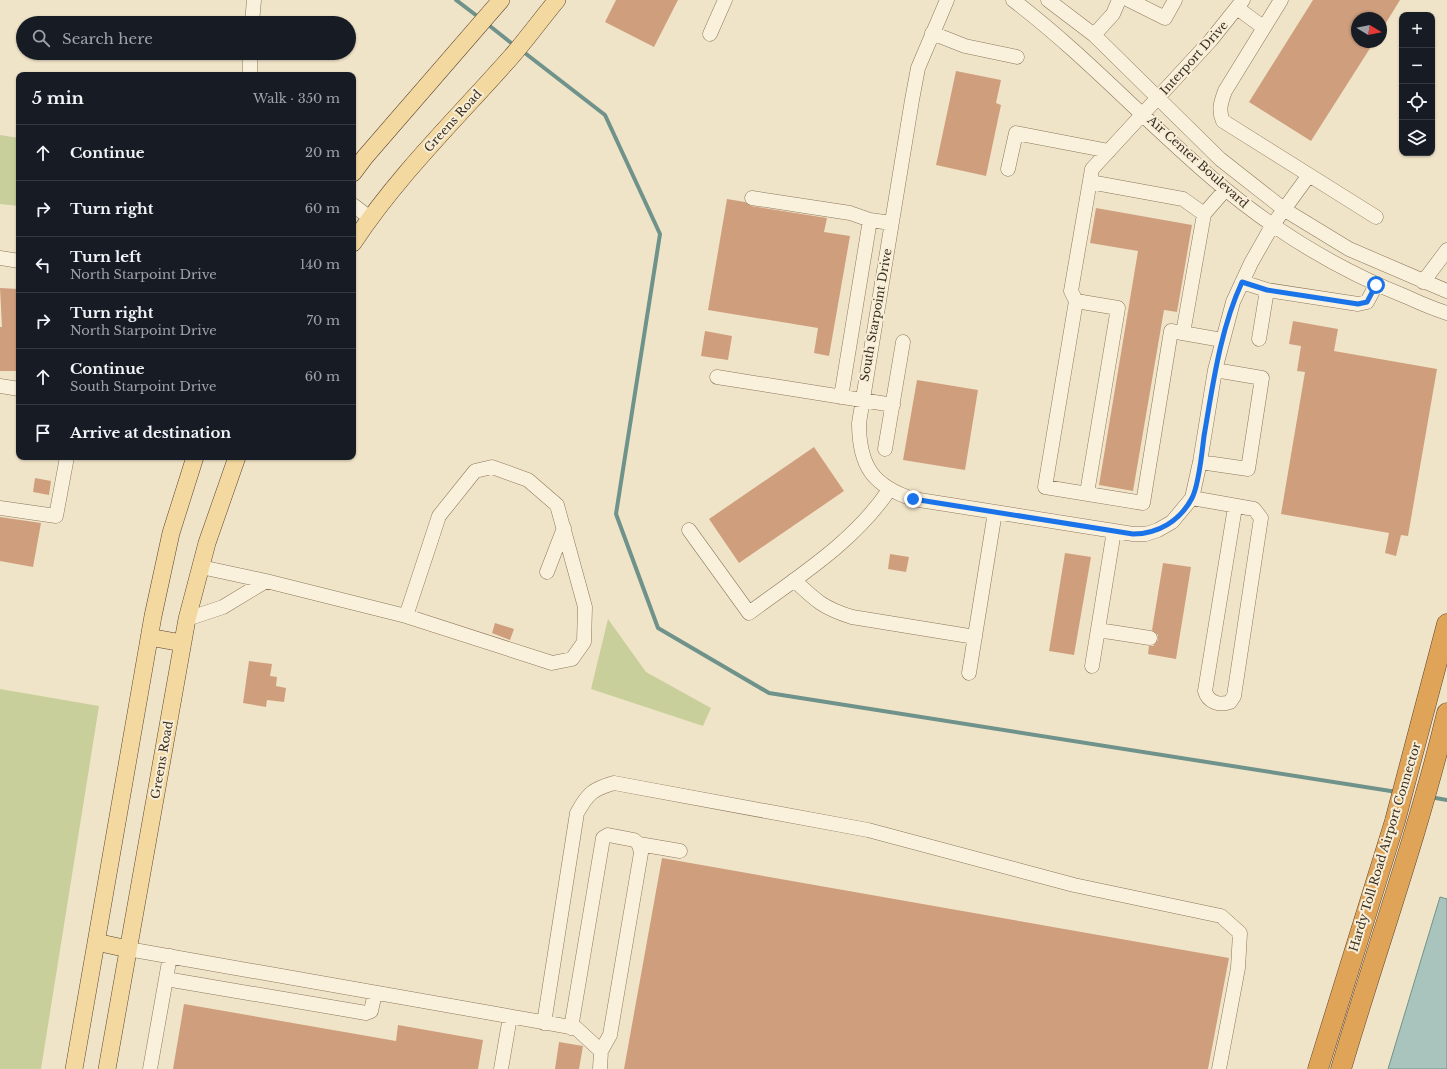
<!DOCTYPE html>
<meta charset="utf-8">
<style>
:root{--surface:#171b24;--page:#20242c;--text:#f1f3f6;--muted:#9ea1a6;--line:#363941}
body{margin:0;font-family:"Libre Baskerville",serif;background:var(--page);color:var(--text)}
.controls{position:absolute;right:12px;top:12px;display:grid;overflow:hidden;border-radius:8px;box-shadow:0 1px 3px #0004}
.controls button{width:36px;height:36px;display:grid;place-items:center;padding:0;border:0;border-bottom:1px solid var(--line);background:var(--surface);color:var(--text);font:20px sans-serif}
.compass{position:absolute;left:1351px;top:12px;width:36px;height:36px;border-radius:50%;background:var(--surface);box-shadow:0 1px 3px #0004;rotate:100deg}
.stop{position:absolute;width:12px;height:12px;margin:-9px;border:3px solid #1a73e8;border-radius:50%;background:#fff}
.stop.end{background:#1a73e8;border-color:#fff;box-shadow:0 1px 4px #0008}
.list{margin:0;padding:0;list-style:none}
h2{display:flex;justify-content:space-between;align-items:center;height:52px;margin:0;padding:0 16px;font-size:17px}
h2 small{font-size:13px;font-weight:400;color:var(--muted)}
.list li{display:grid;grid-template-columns:26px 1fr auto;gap:12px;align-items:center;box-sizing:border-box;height:56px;padding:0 16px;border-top:1px solid var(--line)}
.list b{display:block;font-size:15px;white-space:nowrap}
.list p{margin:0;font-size:13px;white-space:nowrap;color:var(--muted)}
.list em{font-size:13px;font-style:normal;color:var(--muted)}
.icon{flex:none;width:22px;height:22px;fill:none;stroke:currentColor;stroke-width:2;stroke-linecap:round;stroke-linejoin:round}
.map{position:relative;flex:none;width:1447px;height:1069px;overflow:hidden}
.search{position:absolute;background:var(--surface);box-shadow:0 1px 3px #0004;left:16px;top:16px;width:340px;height:44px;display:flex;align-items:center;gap:10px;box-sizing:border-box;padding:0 14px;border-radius:22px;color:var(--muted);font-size:15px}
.panel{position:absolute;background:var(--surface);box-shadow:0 1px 3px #0004;left:16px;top:72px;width:340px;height:388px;border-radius:8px}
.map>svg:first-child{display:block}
.green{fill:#c9cf9b}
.water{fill:#a9c4bc;stroke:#6f938a}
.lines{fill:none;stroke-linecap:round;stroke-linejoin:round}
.stream{stroke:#6f938a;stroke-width:4}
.building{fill:#cf9f7d}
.minor-casing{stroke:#8d765c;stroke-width:15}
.major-casing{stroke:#5b4430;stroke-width:18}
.highway-casing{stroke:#5b4430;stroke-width:21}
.minor{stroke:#faf1dc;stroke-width:14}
.major{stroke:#f3d9a0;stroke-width:17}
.highway{stroke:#e0a458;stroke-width:20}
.route{stroke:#1a73e8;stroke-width:5}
.labels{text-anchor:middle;stroke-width:4;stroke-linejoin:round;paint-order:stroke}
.street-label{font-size:12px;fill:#3d2e20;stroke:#f7eed8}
</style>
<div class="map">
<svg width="1447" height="1069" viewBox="0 0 1447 1069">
<rect width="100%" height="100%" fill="#f0e4c8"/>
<path class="green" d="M 0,135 L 19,138 L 19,206 L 0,204 Z
M 608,619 L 646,672 L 711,708 L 703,726 L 591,689 Z
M 0,689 L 99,706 L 41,1069 L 0,1069 Z"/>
<path class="water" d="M 1440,897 L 1447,899 L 1447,1069 L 1388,1069 Z"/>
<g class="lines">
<path class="stream" d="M 456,0 L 481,19
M 486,23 L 515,46
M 521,50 L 605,115 L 660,234 L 616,514 L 658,628 L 769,693 L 1397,792
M 1430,797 L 1447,800"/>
</g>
<path class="building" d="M 616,0 L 678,0 L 654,47 L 605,22 Z
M 1313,0 L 1400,0 L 1381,31 L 1381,18 L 1357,18 L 1357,42 L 1374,42 L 1311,141 L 1249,102 Z
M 956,71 L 1001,80 L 996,103 L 1001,105 L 986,176 L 936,165 Z
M 727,199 L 745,202 L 751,206 L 827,218 L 824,232 L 850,236 L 829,356 L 814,353 L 818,328 L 708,310 Z
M 1096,208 L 1192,225 L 1177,312 L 1164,310 L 1133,491 L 1099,485 L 1138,251 L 1090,243 Z
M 0,288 L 19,289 L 19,371 L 0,371 L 0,327 L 2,327 Z
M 1293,321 L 1338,329 L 1334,351 L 1437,369 L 1408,536 L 1401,535 L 1396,556 L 1385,553 L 1389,533 L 1281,514 L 1305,372 L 1297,371 L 1301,346 L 1289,344 Z
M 705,331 L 732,336 L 728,360 L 701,356 Z
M 917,380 L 978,390 L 965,470 L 903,460 Z
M 814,447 L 844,491 L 739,563 L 709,519 Z
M 35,478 L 51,481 L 49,495 L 33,492 Z
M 0,517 L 41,523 L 33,567 L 0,561 Z
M 1065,553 L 1091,557 L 1074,655 L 1049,651 Z
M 890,554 L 909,557 L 906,572 L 888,569 Z
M 1163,563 L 1191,567 L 1176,659 L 1148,654 L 1149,646 L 1153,646 L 1158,640 L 1158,635 L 1152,630 Z
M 495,623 L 514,629 L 510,640 L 492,633 Z
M 249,661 L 272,664 L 270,676 L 277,677 L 276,686 L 286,688 L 284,702 L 267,700 L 266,707 L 243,703 Z
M 662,858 L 1229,958 L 1208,1069 L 624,1069 Z
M 184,1004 L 396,1041 L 398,1025 L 483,1040 L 478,1069 L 173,1069 Z
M 559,1042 L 583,1046 L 579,1069 L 555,1069 Z"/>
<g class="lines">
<defs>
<path id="minor" d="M 947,0 L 918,68 L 912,100 L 859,423 C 859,466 873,486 913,499 L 1133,534 L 1146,534 L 1158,530 L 1172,522 L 1192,498 L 1200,462 L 1215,370 L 1233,302 L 1251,263 L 1272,226 L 1309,175
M 1013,0 C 1084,54 1144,120 1212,178 C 1270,228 1336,269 1407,297 C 1420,303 1434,309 1447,313
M 1048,0 L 1094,35 L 1220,159 L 1285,210 L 1349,249 L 1447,291
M 1129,0 L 1165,18 L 1175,0
M 1281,0 L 1225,91 C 1221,102 1218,110 1223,121 L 1376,217
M 1237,8 L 1263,27
M 252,23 L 254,0
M 932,33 L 965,46 L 1017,57
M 710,34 L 725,0
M 1094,35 L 1113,14 L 1119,0
M 250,75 L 250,53
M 1008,169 L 1016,133 L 1109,151
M 1090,182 L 1183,199 L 1204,214
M 752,198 L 850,213 L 870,220 L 891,223
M 353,205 L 370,218
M 0,258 L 19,261
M 1242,282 L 1267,290 L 1358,304 L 1367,302 L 1376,285
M 1423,282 L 1447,250
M 1076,301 L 1118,308 L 1087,493
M 1183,333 L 1204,214 L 1225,190
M 1259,339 L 1267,290
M 1222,340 L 1171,331 L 1143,503 L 1045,487 L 1076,301 L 1071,291 L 1092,169 L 1211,40 L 1243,0
M 717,377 L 893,405
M 0,386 L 19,389
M 841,397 L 870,220
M 885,449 L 903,342
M 1200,462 L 1248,469 L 1262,378 L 1215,370
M 1192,498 L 1254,509 L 1261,518 L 1234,696 L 1230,702 C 1219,706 1208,702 1205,691 L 1235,507
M 0,508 L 56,516 L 67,457
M 689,530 L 749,613 C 799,576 854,542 889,490
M 201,567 L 266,581 L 406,616 L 552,663 L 572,659 L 584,642 L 585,607 L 557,505 L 528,480 L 492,467 L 475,471 L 439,516 L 406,616
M 547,572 L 564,528
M 794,580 C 815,600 823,608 852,617 L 975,637
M 187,619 L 223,607 L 266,581
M 1098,630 L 1150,638
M 1092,666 L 1114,531
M 969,673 L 995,512
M 639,844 L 680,851
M 128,949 L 576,1028 L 601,1051 L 600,1069
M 166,979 L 366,1013 L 371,1011 L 375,993
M 544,1023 L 577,813 C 588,793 593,789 614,783 L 868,830 L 1074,885 L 1221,916 L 1240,933 L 1238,968 L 1219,1069
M 571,1028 L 603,838 L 608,835 L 634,840 L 639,844 L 641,853 L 610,1035 L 601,1051
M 150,1069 L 170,956
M 501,1069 L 510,1017"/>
<path id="major" d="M 353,173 L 365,157 L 501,0
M 353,243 C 398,175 457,118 511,57 C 527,39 541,19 557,0
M 149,637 L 182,643
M 96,942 L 128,949
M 74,1069 L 153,616 L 171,533 L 195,457
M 107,1069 L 187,619 L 207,543 L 237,457"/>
<path id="highway" d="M 1318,1069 L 1395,821 L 1447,624
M 1341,1069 C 1376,950 1418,834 1447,713"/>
</defs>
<use href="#minor" class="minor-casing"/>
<use href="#major" class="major-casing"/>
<use href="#highway" class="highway-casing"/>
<use href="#minor" class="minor"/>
<use href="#major" class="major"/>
<use href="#highway" class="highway"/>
</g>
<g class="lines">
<path class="route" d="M 913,499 L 1133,534 C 1158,534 1180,521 1192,498 C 1199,485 1202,452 1204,436 C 1213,384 1220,330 1242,282 L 1267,290 L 1358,304 L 1367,302 L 1376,285"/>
</g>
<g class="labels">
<g class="street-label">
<text transform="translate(1194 58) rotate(-48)" y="4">Interport Drive</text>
<text transform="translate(453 121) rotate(-48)" y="4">Greens Road</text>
<text transform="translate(1198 162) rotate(42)" y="4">Air Center Boulevard</text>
<text transform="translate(876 315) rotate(-80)" y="4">South Starpoint Drive</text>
<text transform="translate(162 760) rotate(-80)" y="4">Greens Road</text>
<text transform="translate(1385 847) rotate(-73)" y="4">Hardy Toll Road Airport Connector</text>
</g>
</g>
</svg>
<div class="controls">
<button>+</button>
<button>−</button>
<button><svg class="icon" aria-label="locate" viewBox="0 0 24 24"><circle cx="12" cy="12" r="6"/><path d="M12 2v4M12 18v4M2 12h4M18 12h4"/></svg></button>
<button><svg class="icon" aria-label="layers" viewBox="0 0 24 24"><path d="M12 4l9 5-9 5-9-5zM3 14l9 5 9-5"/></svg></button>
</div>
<svg class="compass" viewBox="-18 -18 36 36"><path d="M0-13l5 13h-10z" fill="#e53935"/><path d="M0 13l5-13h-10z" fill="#9ea1a6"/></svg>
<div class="stop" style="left:1376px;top:285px"></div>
<div class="stop end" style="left:913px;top:499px"></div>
<div class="search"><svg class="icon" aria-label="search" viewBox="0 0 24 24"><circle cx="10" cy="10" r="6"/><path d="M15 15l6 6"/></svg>Search here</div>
<section class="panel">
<h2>5 min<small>Walk · 350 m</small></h2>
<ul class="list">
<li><svg class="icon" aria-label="ahead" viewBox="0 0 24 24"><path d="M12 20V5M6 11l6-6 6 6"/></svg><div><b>Continue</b></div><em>20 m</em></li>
<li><svg class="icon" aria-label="right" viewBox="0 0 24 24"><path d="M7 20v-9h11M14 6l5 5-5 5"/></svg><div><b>Turn right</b></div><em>60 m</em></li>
<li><svg class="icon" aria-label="left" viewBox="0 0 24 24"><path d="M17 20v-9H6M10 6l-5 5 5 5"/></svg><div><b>Turn left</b><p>North Starpoint Drive</p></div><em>140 m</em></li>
<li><svg class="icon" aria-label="right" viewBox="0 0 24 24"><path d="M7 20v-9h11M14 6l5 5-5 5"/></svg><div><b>Turn right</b><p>North Starpoint Drive</p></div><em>70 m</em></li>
<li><svg class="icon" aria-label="ahead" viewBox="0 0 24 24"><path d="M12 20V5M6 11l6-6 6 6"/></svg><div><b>Continue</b><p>South Starpoint Drive</p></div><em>60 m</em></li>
<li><svg class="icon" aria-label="arrive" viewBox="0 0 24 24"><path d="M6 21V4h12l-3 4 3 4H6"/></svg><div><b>Arrive at destination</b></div></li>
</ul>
</section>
</div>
